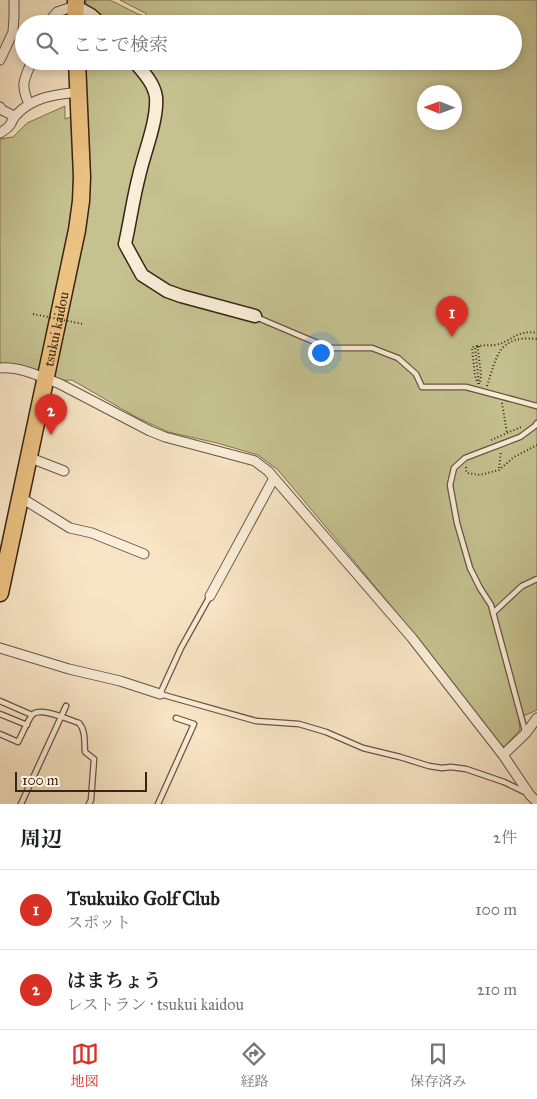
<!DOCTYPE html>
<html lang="ja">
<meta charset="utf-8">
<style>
:root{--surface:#fff;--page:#f2f2f2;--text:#202124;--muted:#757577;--line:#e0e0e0;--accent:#d93025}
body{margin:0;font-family:"IM FELL Great Primer","Noto Serif JP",serif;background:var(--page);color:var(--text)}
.compass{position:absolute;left:417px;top:85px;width:45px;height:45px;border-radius:50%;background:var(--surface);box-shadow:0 2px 8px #0003;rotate:271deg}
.scale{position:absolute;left:15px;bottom:12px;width:132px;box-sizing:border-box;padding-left:5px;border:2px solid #3b2316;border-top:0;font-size:14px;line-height:18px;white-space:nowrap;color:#3b2316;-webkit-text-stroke:4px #faeed9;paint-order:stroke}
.you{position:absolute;left:320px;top:352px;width:18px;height:18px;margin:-12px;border:4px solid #fff;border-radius:50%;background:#1a73e8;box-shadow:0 0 0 8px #1a73e833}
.badge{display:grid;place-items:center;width:32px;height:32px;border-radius:50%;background:var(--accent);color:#fff;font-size:16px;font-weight:700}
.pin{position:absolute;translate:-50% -41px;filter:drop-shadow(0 1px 2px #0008)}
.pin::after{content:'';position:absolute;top:26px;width:18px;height:15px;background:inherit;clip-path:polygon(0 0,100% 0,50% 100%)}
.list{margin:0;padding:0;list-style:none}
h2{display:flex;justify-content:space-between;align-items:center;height:65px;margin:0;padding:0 20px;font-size:21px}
h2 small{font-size:16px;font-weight:400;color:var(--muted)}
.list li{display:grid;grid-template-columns:32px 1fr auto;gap:15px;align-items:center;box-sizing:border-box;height:80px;padding:0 20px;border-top:1px solid var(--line)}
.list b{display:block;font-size:19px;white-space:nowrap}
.list p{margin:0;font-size:16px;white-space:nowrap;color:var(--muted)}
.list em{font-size:16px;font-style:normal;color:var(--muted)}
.icon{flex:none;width:28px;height:28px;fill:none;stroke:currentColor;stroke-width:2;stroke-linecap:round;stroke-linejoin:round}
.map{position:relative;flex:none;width:537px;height:804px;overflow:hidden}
.search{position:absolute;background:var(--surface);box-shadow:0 2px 8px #0003;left:15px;right:15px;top:15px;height:55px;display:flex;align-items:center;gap:12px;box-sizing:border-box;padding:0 18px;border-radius:28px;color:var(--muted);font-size:19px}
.sheet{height:225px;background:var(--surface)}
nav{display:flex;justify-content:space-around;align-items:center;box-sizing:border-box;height:70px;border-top:1px solid var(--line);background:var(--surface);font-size:14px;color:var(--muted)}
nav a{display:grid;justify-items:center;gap:2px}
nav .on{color:var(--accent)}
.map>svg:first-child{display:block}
.green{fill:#c5c290;stroke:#807253;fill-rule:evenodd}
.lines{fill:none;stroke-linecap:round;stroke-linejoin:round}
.lane-casing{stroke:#6a5442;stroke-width:7}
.street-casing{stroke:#6a5442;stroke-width:11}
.secondary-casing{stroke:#3b2316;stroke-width:15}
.highway-casing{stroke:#3b2316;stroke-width:19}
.path{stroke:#3b2316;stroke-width:2;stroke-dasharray:1 2.5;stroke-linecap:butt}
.lane{stroke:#faeed9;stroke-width:4.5}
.street{stroke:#faeed9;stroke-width:9}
.secondary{stroke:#faeed9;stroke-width:12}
.highway{stroke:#ecc282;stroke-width:16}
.path-bridge{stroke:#3b2316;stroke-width:2;stroke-dasharray:1 2.5;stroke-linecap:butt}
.labels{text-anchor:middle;stroke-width:4;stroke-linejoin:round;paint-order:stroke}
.street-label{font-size:14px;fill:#3b2316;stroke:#faeed9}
</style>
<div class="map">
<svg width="537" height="804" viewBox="0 0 537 804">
<rect width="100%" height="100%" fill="#f8e5c5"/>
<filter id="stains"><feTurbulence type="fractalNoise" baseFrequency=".004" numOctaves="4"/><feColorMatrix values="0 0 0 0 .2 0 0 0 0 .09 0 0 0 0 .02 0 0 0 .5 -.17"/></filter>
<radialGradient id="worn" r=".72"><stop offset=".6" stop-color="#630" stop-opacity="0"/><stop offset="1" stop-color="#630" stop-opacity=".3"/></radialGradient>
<path class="green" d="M 86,0 L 110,0 L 138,14 L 151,18 L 145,13 L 120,0 L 537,0 L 537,710 L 519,718 L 520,730 L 504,747 L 496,740 L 414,634 L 336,539 L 278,470 L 258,455 L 217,443 L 168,432 L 136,417 L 72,380 L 51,381 L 52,373 L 0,363 L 0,139 L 13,137 L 27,123 L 65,106 L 65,119 L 87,111 L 85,61 L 513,61 L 513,24 L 85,24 ZM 424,92 L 454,92 L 454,122 L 424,122 Z"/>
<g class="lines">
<defs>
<path id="lane" d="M 256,317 L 303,337 L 330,348 L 372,348 L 398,358 L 416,374 L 422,387 L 466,387 L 537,406
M 210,596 L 181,648 L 160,694 L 256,721 L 299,724 L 326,732 L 363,748 L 400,757 L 429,766 L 442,768 L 451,767 L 466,769 L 504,782 L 527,793
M 493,613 L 522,586 L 537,579
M 0,701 L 32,715
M 0,714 L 27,725
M 525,731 L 491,605 L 480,588 L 470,568 L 457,523 L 450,485 L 454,468 L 465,458 L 520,437 L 535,426 L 537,423
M 0,734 L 18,742 C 22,735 28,719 33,714 C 42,707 69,720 79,723 C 86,731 84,742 85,752 L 94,759 L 91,800 L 89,804
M 21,804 L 66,706
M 158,804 L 194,724 L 176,718"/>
<path id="street" d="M 47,24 L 57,12 L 75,6
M 0,60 L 13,32 L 14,17 L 14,0
M 29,104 C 20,84 24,80 32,61
M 0,107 L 2,110 L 14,116
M 0,133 C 3,131 7,129 10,125 C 12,122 13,118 16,115 C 34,96 54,95 79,92
M 0,368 C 19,366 42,377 60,384 L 150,431 L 165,437 L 229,454 L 255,461 L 268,471 L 412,638 L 503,755 L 530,795 L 537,802
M 28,457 L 64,471
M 20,497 L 70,528 L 92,533 L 144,554
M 210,596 L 274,478
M 0,648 L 69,669 L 120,681 L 160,694
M 503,755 L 526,733 L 537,718"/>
<path id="secondary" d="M 75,6 L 91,15 L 101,24
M 134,61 C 143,72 154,83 156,97 C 158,120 144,153 139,176 C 133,199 130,222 125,244 L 142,275 L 167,291 L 181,296 L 255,316"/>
<g id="highway">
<path d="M 75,24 L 76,0"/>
<path id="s1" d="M 0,593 L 77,230 L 81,201 L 82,177 L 77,61"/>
</g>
</defs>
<use href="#lane" class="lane-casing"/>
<use href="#street" class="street-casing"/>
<use href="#secondary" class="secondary-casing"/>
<use href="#highway" class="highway-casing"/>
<path class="path" d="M 477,346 L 472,347 L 472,349 L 475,376 L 478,384
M 479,346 L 478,350 L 481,375 L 480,383
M 479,384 L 475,348 C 481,344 488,346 495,345 C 511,342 517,329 537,333
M 487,386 C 497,356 498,335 537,339
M 502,403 L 507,433
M 491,440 L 521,427
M 466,467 L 466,470 L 467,473 L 480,475 L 499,470 L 514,457 L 537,445
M 499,468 L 501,451"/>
<use href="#lane" class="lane"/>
<use href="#street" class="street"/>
<use href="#secondary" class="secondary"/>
<use href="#highway" class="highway"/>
<path class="path-bridge" d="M 33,314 L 83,324"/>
</g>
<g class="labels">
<g class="street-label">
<text dy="5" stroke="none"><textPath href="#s1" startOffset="270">tsukui kaidou</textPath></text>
</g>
</g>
<rect width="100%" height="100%" filter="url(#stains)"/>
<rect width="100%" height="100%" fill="url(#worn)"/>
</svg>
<svg class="compass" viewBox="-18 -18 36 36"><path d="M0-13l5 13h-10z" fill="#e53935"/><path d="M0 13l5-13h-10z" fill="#757577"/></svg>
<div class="scale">100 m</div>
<div class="you"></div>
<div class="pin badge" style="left:452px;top:337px">1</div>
<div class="pin badge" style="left:51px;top:435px">2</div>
<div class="search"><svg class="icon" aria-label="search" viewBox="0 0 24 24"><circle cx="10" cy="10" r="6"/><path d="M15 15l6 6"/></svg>ここで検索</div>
</div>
<section class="sheet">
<h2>周辺<small>2件</small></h2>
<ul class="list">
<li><span class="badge">1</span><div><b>Tsukuiko Golf Club</b><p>スポット</p></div><em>100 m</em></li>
<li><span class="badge">2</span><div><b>はまちょう</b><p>レストラン · tsukui kaidou</p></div><em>210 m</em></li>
</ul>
</section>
<nav>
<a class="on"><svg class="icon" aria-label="map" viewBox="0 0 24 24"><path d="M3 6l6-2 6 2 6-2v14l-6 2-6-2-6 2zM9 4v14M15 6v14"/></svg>地図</a>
<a><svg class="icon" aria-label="directions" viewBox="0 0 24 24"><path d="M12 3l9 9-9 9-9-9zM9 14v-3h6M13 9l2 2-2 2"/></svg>経路</a>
<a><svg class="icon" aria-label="saved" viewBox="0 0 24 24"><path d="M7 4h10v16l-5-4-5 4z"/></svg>保存済み</a>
</nav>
